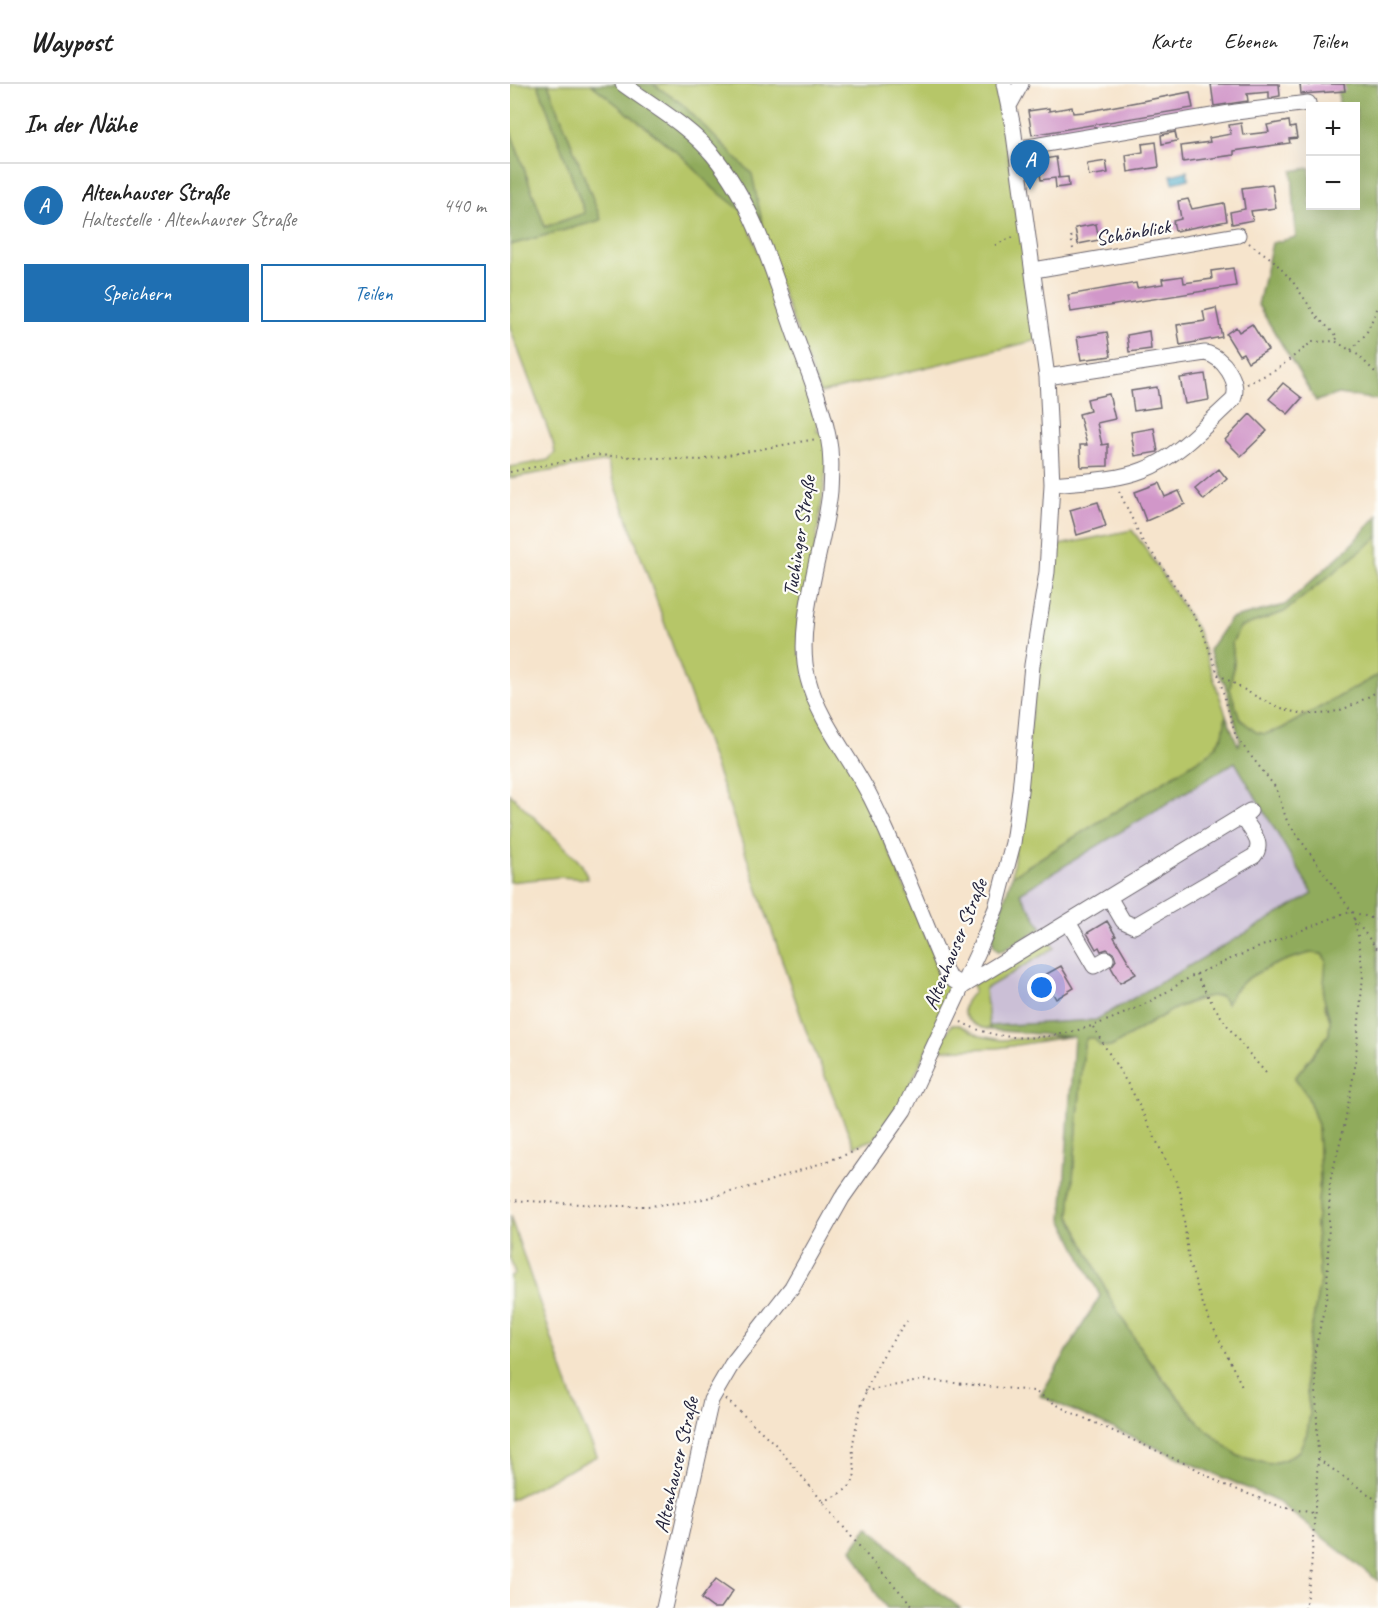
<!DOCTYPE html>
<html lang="de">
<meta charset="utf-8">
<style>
:root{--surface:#fff;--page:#f2f2f2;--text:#222;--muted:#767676;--line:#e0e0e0;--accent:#1f6fb2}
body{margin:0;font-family:Caveat,sans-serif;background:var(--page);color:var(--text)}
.controls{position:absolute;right:18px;top:18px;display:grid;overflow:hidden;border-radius:0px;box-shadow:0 6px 24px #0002}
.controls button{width:54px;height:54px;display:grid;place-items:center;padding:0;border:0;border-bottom:2px solid var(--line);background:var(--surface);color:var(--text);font:30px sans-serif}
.you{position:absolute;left:532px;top:904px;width:21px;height:21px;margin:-15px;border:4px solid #fff;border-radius:50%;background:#1a73e8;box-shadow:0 0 0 9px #1a73e833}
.badge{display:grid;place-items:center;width:39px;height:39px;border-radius:50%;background:var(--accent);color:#fff;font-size:20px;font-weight:700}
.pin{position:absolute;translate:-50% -50px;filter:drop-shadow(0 2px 3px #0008)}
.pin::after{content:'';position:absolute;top:32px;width:21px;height:18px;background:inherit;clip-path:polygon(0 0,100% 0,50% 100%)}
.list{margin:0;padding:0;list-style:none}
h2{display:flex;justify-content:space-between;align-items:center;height:78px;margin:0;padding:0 24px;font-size:26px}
h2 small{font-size:20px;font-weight:400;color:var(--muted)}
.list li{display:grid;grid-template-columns:39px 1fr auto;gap:18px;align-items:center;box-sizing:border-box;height:84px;padding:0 24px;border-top:2px solid var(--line)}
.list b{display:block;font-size:22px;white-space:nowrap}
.list p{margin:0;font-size:20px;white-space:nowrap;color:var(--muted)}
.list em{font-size:20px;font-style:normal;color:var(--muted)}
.actions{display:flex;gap:12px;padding:18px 24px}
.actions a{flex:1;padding:14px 0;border:2px solid var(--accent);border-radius:0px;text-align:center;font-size:21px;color:var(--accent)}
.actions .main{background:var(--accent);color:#fff}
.map{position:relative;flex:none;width:868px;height:1524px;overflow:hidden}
header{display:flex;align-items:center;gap:36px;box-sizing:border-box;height:84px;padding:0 30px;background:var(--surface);border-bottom:2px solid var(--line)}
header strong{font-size:28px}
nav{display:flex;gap:33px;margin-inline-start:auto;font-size:21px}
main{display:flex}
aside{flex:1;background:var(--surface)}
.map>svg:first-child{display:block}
.industrial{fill:#cbbfd6}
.green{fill:#b6c668;stroke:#6c7452;stroke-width:1.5}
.forest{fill:#90ab5c;stroke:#59664c;stroke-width:1.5;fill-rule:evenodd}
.water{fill:#49a9c8;stroke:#366682;stroke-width:1.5}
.building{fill:#d197c9}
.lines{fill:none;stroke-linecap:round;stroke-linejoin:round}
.minor-casing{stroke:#6c666e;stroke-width:17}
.path{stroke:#6c666e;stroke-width:2;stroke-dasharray:1.5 4.5;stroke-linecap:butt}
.minor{stroke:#fff;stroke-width:15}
.labels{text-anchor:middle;stroke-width:4.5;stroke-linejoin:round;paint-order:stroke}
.street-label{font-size:21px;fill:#22223b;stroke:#fdfcf7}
</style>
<header>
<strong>Waypost</strong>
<nav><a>Karte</a><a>Ebenen</a><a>Teilen</a></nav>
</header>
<main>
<aside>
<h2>In der Nähe<small></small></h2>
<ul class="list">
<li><span class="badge">A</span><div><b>Altenhauser Straße</b><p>Haltestelle · Altenhauser Straße</p></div><em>440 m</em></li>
</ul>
<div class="actions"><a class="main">Speichern</a><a>Teilen</a></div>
</aside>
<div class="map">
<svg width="868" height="1524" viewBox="0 0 868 1524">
<rect width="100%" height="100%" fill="#fdfcf7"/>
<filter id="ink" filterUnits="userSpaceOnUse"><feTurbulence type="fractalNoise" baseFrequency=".0167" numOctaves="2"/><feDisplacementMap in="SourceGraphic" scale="12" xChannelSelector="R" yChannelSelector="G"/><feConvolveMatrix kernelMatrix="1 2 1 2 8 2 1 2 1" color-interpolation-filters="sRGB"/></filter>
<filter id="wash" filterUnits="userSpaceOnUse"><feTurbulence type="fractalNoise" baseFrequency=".008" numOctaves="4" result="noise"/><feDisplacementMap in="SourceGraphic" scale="24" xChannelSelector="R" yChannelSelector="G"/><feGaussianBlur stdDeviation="1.35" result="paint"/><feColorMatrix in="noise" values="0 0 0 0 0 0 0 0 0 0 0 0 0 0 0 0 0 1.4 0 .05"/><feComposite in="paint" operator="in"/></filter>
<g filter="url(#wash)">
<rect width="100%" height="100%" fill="#f6e4cc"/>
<path class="industrial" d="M 725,678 L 803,810 L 586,936 L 479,942 L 475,905 L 544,864 L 510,809 Z"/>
<path class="green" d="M 0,0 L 28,0 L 75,129 L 35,143 L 0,46 Z
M 38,0 L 81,0 L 172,72 L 204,105 L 234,127 L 308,337 L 307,348 L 315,347 L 318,373 L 291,565 L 442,912 L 392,1019 L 365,1055 L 344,1062 L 295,944 L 225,738 L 97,377 L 0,394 L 0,383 L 38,376 L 45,369 L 43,359 L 0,244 L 0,161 L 91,136 Z
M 143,0 L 489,0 L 496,34 L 528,256 L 310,309 L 247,140 L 172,20 Z
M 622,446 L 634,462 L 687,545 L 716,631 L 713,651 L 701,668 L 502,792 L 522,625 L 545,462 Z
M 868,453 L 868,591 L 771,645 L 755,650 L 746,649 L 730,635 L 720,606 L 724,579 L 722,559 L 730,543 L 774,528 Z
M 0,710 L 63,771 L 72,781 L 78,795 L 49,793 L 0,798 Z
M 539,856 L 544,864 L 475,905 L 480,946 C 458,941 443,927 464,908 L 463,900 Z
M 801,869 L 812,870 L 816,876 L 815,923 L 820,936 L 819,950 L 785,994 L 797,1011 L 808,1041 L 810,1094 L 806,1143 L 810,1197 L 794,1287 L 800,1329 L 797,1349 L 789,1367 L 774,1376 L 759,1380 L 728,1372 L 690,1340 L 652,1293 L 631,1265 L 602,1218 L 560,1131 L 574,960 L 577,953 L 584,954 L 601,963 L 664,925 L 700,911 L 711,912 L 717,919 C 719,915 721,910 724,907 C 739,888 778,874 801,869 Z
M 441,941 L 449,941 L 470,952 L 491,956 L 564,952 L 488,964 L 428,966 Z
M 0,1132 L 67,1328 L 87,1372 L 0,1416 L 0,1192 L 5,1190 L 0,1174 Z"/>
<path class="forest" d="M 28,0 L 38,0 L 91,136 L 0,161 L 0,46 L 35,143 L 75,129 Z
M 81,0 L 143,0 L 172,20 L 242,90 L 253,143 L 204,105 L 172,72 Z
M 828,0 L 868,0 L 868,316 L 828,310 L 806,317 L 748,221 L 762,159 L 786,153 L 782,87 L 800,84 L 800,122 L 846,122 L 846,22 L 829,22 Z
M 868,431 L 868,453 L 774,528 L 730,543 L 722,559 L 724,579 L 720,605 L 730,635 L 746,648 L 755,650 L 771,645 L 868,591 L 868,1497 L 768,1418 L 530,1312 L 590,1212 L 552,1135 L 564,953 L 480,946 L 479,942 L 586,936 L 803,810 L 725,678 L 510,809 L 532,844 L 492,867 L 488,867 L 484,863 L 482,853 L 502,792 L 701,668 L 713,651 L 716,631 L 728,661 L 730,657 L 715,599 L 708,590 L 699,566 L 720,535 L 775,521 L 840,462 ZM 801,869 L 812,870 L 816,876 L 813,911 L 820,936 L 819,950 L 785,994 L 797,1011 L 808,1041 L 810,1094 L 806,1143 L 810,1197 L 794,1287 L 800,1329 L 797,1349 L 789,1367 L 774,1376 L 759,1380 L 728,1372 L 690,1340 L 652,1294 L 631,1265 L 602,1218 L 560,1131 L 574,960 L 577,954 L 584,954 L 590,962 L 601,963 C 627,948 681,908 711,912 L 717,920 C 719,916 721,910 724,907 C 739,888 779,874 801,869 Z
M 359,1441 L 408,1491 L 450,1524 L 377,1524 L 370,1516 L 342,1465 Z"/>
<path class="water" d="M 677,87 L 679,95 L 663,99 L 661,91 Z"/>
<g id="blocks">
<path class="building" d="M 701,0 L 769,0 L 770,12 L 759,14 L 759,8 L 737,10 L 738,17 L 704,22 Z
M 790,0 L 834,0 L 835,7 L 791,10 Z
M 680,8 L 683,24 L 522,51 L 518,27 L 539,24 L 539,27 L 562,23 L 563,29 L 574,28 Z
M 779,37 L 780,44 L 785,43 L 787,54 L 779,55 L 780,59 L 724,67 L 724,71 L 673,78 L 671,62 L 700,58 L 699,54 L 721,50 L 719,41 L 731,39 L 733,51 L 759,48 L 757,41 Z
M 665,48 L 667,57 L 652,60 L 651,51 Z
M 646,58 L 649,83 L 618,88 L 616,71 L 633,68 L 632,60 Z
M 546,73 L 549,93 L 547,94 L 558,93 L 559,102 L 546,104 L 545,94 L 531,96 L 528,76 Z
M 596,77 L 598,89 L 579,92 L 577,80 Z
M 762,100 L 766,124 L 741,127 L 743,136 L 722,140 L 720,128 L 735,125 L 732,104 Z
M 678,115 L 682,125 L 714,119 L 717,137 L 665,147 L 663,137 L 671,135 L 668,117 Z
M 586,140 L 589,156 L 568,160 L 565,144 Z
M 723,184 L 726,202 L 561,228 L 558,211 L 626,199 L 627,204 L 653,200 L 652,195 L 673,192 L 674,199 L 702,195 L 701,187 Z
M 706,224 L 712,253 L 670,261 L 667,241 L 695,237 L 693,227 Z
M 742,240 L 758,266 L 738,278 L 733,269 L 729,271 L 716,250 L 726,243 L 729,248 Z
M 639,247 L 641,265 L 619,268 L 617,251 Z
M 597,248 L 601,272 L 571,276 L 567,253 Z
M 695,290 L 699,316 L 675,320 L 670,294 Z
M 773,299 L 792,314 L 778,330 L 759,315 Z
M 647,303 L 650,323 L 624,327 L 621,307 Z
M 599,310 L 605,335 L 587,339 L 592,361 L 598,360 L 598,382 L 571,383 L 570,361 L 577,361 L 569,330 L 580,327 L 577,315 Z
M 740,330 L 757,347 L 731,372 L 715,356 Z
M 644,344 L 648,368 L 625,372 L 621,348 Z
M 709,385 L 717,395 L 694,416 L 685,405 Z
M 649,399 L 655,413 L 669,407 L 675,420 L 636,437 L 625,408 Z
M 588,418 L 596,442 L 567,451 L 560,426 Z
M 597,837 L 606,852 L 604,853 L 626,890 L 610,899 L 601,883 L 606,876 L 604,870 L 597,865 L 591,867 L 589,863 L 586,865 L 577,849 Z
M 551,882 L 564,904 L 546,915 L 533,892 Z
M 206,1495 L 223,1507 L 211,1524 L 203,1524 L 191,1515 Z"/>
</g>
</g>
<g filter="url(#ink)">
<use href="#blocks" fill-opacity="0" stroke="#6c666e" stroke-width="1.5"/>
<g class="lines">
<defs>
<path id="minor" d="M 113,0 C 143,22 179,42 203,71 C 244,120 263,188 284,248 C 296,282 311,316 318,352 C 322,371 321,388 320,407 C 315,462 283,542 298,595 C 309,638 341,674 361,714 C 390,772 412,833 438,893 L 453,902 L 740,727
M 499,22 L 511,0
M 506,65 L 726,28 L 798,19
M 524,186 L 728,151
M 537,293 L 695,269 C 713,272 731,299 723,316 C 696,340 668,373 633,386 C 605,397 572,397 542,400
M 599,813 L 613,837 L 624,842 L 744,772 C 754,760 743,749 736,738 L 727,735
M 558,838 L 584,882 L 596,875
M 154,1524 L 201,1316 L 222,1280 L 282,1203 L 332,1114 L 394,1026 L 468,868 L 486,824 L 503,759 L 510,707 L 522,581 L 537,488 L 542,400 L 537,293 L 503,43 L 494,0"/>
</defs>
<use href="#minor" class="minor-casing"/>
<path class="path" d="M 799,1 L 802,1
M 739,159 L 763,176 L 783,198 L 807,233 L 828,253 L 825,257
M 485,161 L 503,153
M 563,165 L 561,153 L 566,152
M 841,266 L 856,250 L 868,223
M 737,300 L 766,286 L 802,258 L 825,257 L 848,271 L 868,291
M 0,388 L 83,371 L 190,376 L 306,355
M 609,407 L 633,458 L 650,479 L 691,543 L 708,590 L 726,653 L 766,704 L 777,737 L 842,828 L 848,852 L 853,891 L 845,983 L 834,1043 L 820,1097 L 817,1211 L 805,1267 L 808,1375 L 801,1487 L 795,1524
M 708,590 C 746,612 784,641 830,626 C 843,622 856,614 868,607
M 844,835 L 868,866
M 686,890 C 705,928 729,959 757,990
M 451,938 C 514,972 590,944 648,913 C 661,906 673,896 687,890 C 734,868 784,850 832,830 L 842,828 L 868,836
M 583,943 L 622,1007 L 665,1095 L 671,1110 L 679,1179 L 696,1229 L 733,1304
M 0,1116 L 106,1122 L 138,1122 L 185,1117 L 248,1101 L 349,1066
M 355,1307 L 415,1296 L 524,1307 L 554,1325 L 683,1383 L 710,1399 L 772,1423 L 804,1429
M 216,1315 L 266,1361 L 359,1474 L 405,1524
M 808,1375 L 868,1417
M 313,1418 C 322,1413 339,1407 343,1397 C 348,1385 341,1371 343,1360 C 351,1309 366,1277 397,1237"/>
<use href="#minor" class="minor"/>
</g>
</g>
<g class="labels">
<g class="street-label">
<text transform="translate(623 148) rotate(-10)" y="7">Schönblick</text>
<text transform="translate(289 452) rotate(-81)" y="7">Tuchinger Straße</text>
<text transform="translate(445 860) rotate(-68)" y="7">Altenhauser Straße</text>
<text transform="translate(166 1381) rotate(-77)" y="7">Altenhauser Straße</text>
</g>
</g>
</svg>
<div class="controls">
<button>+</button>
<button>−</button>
</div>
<div class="you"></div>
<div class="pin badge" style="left:520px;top:106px">A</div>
</div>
</main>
